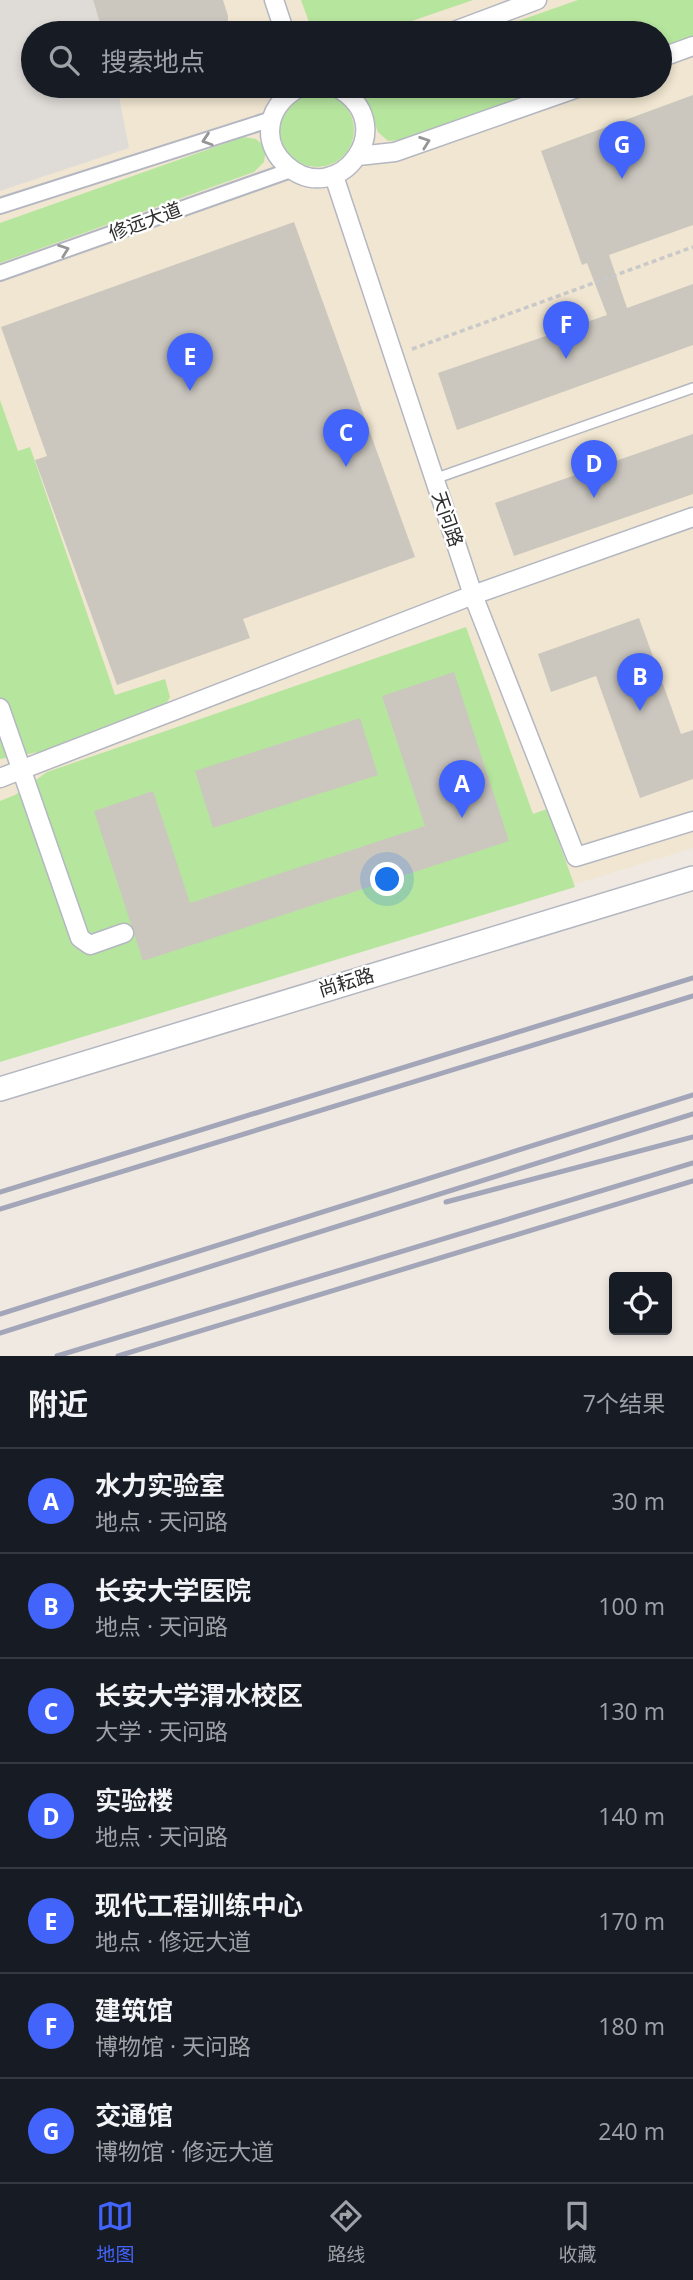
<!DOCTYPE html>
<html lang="zh">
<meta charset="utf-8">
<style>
:root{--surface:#171b24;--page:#20242c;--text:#f1f3f6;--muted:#9ea1a6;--line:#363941;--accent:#4264fb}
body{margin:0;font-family:"Open Sans","Noto Sans SC",sans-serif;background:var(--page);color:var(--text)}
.controls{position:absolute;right:21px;bottom:21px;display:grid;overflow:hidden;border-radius:7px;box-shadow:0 4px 10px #0003}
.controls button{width:63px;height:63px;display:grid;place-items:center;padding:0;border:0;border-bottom:2px solid var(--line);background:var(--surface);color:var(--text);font:35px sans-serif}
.you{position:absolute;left:388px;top:880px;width:24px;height:24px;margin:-18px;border:5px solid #fff;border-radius:50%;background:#1a73e8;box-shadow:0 0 0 10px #1a73e833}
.badge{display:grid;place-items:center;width:46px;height:46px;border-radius:50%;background:var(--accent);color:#fff;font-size:23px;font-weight:700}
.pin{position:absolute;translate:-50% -58px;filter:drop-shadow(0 2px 4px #0008)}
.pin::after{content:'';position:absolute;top:37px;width:24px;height:21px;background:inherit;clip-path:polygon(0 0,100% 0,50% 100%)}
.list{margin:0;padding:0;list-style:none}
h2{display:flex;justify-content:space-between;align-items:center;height:91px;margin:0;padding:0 28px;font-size:30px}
h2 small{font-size:23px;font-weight:400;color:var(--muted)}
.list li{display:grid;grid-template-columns:46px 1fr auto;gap:21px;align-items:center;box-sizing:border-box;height:105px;padding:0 28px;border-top:2px solid var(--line)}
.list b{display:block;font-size:26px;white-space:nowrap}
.list p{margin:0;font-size:23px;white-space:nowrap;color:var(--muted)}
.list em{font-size:23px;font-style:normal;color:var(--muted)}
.icon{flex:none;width:38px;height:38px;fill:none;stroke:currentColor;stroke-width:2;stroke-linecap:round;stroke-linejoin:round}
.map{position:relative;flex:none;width:693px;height:1356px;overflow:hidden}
.search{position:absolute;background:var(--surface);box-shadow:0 4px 10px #0003;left:21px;right:21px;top:21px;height:77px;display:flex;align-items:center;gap:18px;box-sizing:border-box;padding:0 24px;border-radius:38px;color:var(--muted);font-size:26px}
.sheet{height:826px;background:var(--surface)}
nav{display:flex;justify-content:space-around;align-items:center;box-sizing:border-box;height:98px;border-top:2px solid var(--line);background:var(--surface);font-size:19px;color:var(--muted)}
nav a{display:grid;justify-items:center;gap:4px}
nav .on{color:var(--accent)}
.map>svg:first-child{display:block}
.education{fill:#f0e6d1;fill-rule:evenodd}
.green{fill:#b6e59e}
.plaza{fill:#dfdcd8}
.building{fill:#cbc7bf}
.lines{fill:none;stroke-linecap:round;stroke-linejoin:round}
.service-casing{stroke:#b4b7c1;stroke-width:12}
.pedestrian-casing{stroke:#b4b7c1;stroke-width:18}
.minor-casing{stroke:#b4b7c1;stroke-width:21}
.tertiary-casing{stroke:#b4b7c1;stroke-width:26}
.path{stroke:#c9c9c9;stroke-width:3.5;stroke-dasharray:5 3.5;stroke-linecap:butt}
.service{stroke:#fff;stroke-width:9}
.pedestrian{stroke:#fff;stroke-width:14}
.minor{stroke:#fff;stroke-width:18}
.tertiary{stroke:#fff;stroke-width:23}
.rail{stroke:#a3a6b8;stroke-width:5}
.oneway{stroke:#969696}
.labels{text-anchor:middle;stroke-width:5;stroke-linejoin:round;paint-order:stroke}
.street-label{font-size:19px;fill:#2e2e2e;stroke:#fff}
</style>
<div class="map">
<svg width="693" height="1356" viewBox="0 0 693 1356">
<rect width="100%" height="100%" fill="#efe9e1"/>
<path class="education" d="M 0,0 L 693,0 L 693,848 L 0,1060 ZM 33,33 L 660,33 L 660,86 L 33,86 Z"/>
<path class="green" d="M 301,0 L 473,0 L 377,33 L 313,33 Z
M 578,0 L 693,0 L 693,37 L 660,49 L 660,33 L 484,33 Z
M 366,86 L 555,86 L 400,140 L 388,141 L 378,132 L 364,94 Z
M280 130a37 37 0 1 1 74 0a37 37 0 1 1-74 0Z
M 243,137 L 256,139 L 266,148 L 264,162 L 254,172 L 0,263 L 0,223 Z
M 0,400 L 18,451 L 30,447 L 115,695 L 165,679 L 170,697 L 164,708 L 39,752 L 0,759 Z
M 466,627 L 533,814 L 547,809 L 575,887 L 0,1062 L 0,801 L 15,795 L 47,772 Z"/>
<path class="plaza" d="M 0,0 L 93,0 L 103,33 L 33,33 L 33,86 L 117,86 L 129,148 L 0,191 Z"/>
<path class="building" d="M 93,0 L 223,0 L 228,16 L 227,33 L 103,33 Z
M 693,95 L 693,225 L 609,255 L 627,308 L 693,284 L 693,345 L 457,430 L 438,373 L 607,315 L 587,263 L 582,265 L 541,151 Z
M 294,222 L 415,557 L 243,619 L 250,638 L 117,685 L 35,460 L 47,456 L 1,327 Z
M 693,434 L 693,494 L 514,556 L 495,503 Z
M 639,618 L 681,734 L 693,730 L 693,779 L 640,798 L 596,676 L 551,692 L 538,654 Z
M 454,672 L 509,841 L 143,961 L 94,811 L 153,791 L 190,903 L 425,826 L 382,696 Z
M 360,718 L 378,775 L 213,828 L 195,771 Z"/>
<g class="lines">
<defs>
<path id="service" d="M 434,479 L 693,388"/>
<path id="pedestrian" d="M 0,206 L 272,119
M 0,273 L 291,170"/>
<path id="minor" d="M 274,0 L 285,33
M 449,33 L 537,0
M 660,58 L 693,46
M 302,86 C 283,96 270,110 270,132 C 270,145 277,157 286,165 C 338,212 406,122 334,86
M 358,156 L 395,152 L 583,86
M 334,176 L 473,595 L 576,857 L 693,821
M 0,708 L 80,938 L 90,945 L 124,933
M 0,778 L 473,595 L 693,517"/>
<path id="tertiary" d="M 0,1089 L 693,878"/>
</defs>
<use href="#service" class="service-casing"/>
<use href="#pedestrian" class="pedestrian-casing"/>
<use href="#minor" class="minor-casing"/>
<use href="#tertiary" class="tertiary-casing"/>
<path class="path" d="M 412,349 L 693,247"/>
<use href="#service" class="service"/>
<use href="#pedestrian" class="pedestrian"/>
<use href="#minor" class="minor"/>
<use href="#tertiary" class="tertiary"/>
<path class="rail" d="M 0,1192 L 693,978
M 446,1202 L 693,1137
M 0,1209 L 693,996
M 0,1314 L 693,1095
M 0,1333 L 693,1114
M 57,1356 L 693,1163
M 118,1356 L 693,1181"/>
</g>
<defs><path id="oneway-chevron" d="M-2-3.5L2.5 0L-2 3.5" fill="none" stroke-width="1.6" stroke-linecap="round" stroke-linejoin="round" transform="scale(1.75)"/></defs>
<g class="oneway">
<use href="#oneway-chevron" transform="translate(207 140) rotate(162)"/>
<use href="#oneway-chevron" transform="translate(425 142) rotate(-20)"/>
<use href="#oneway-chevron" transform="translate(64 250) rotate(-20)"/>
</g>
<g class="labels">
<g class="street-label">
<text transform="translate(145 221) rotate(-20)" y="7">修远大道</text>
<text transform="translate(448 519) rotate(71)" y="7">天问路</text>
<text transform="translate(346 982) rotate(-17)" y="7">尚耘路</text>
</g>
</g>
</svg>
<div class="controls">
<button><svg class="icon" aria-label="locate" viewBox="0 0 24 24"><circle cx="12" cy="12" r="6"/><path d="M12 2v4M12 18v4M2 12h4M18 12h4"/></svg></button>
</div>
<div class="you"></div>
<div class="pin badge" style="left:462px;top:818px">A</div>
<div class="pin badge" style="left:640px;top:711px">B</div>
<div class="pin badge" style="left:346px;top:467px">C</div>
<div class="pin badge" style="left:594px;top:498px">D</div>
<div class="pin badge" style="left:190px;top:391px">E</div>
<div class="pin badge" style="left:566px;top:359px">F</div>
<div class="pin badge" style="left:622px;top:179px">G</div>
<div class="search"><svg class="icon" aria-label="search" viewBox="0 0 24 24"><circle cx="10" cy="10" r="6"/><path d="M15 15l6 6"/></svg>搜索地点</div>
</div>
<section class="sheet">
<h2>附近<small>7个结果</small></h2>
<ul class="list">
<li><span class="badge">A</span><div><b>水力实验室</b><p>地点 · 天问路</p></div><em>30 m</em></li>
<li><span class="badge">B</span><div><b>长安大学医院</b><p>地点 · 天问路</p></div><em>100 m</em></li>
<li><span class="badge">C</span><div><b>长安大学渭水校区</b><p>大学 · 天问路</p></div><em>130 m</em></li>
<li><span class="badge">D</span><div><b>实验楼</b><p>地点 · 天问路</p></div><em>140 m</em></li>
<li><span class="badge">E</span><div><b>现代工程训练中心</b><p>地点 · 修远大道</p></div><em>170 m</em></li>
<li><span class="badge">F</span><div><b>建筑馆</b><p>博物馆 · 天问路</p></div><em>180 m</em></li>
<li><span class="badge">G</span><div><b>交通馆</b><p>博物馆 · 修远大道</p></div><em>240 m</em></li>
</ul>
</section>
<nav>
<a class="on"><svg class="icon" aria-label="map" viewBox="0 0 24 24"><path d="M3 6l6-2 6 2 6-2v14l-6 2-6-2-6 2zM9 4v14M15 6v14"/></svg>地图</a>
<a><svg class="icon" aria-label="directions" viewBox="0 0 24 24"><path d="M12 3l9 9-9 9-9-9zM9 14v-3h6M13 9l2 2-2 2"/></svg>路线</a>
<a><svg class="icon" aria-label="saved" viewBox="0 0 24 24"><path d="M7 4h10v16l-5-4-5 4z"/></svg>收藏</a>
</nav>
